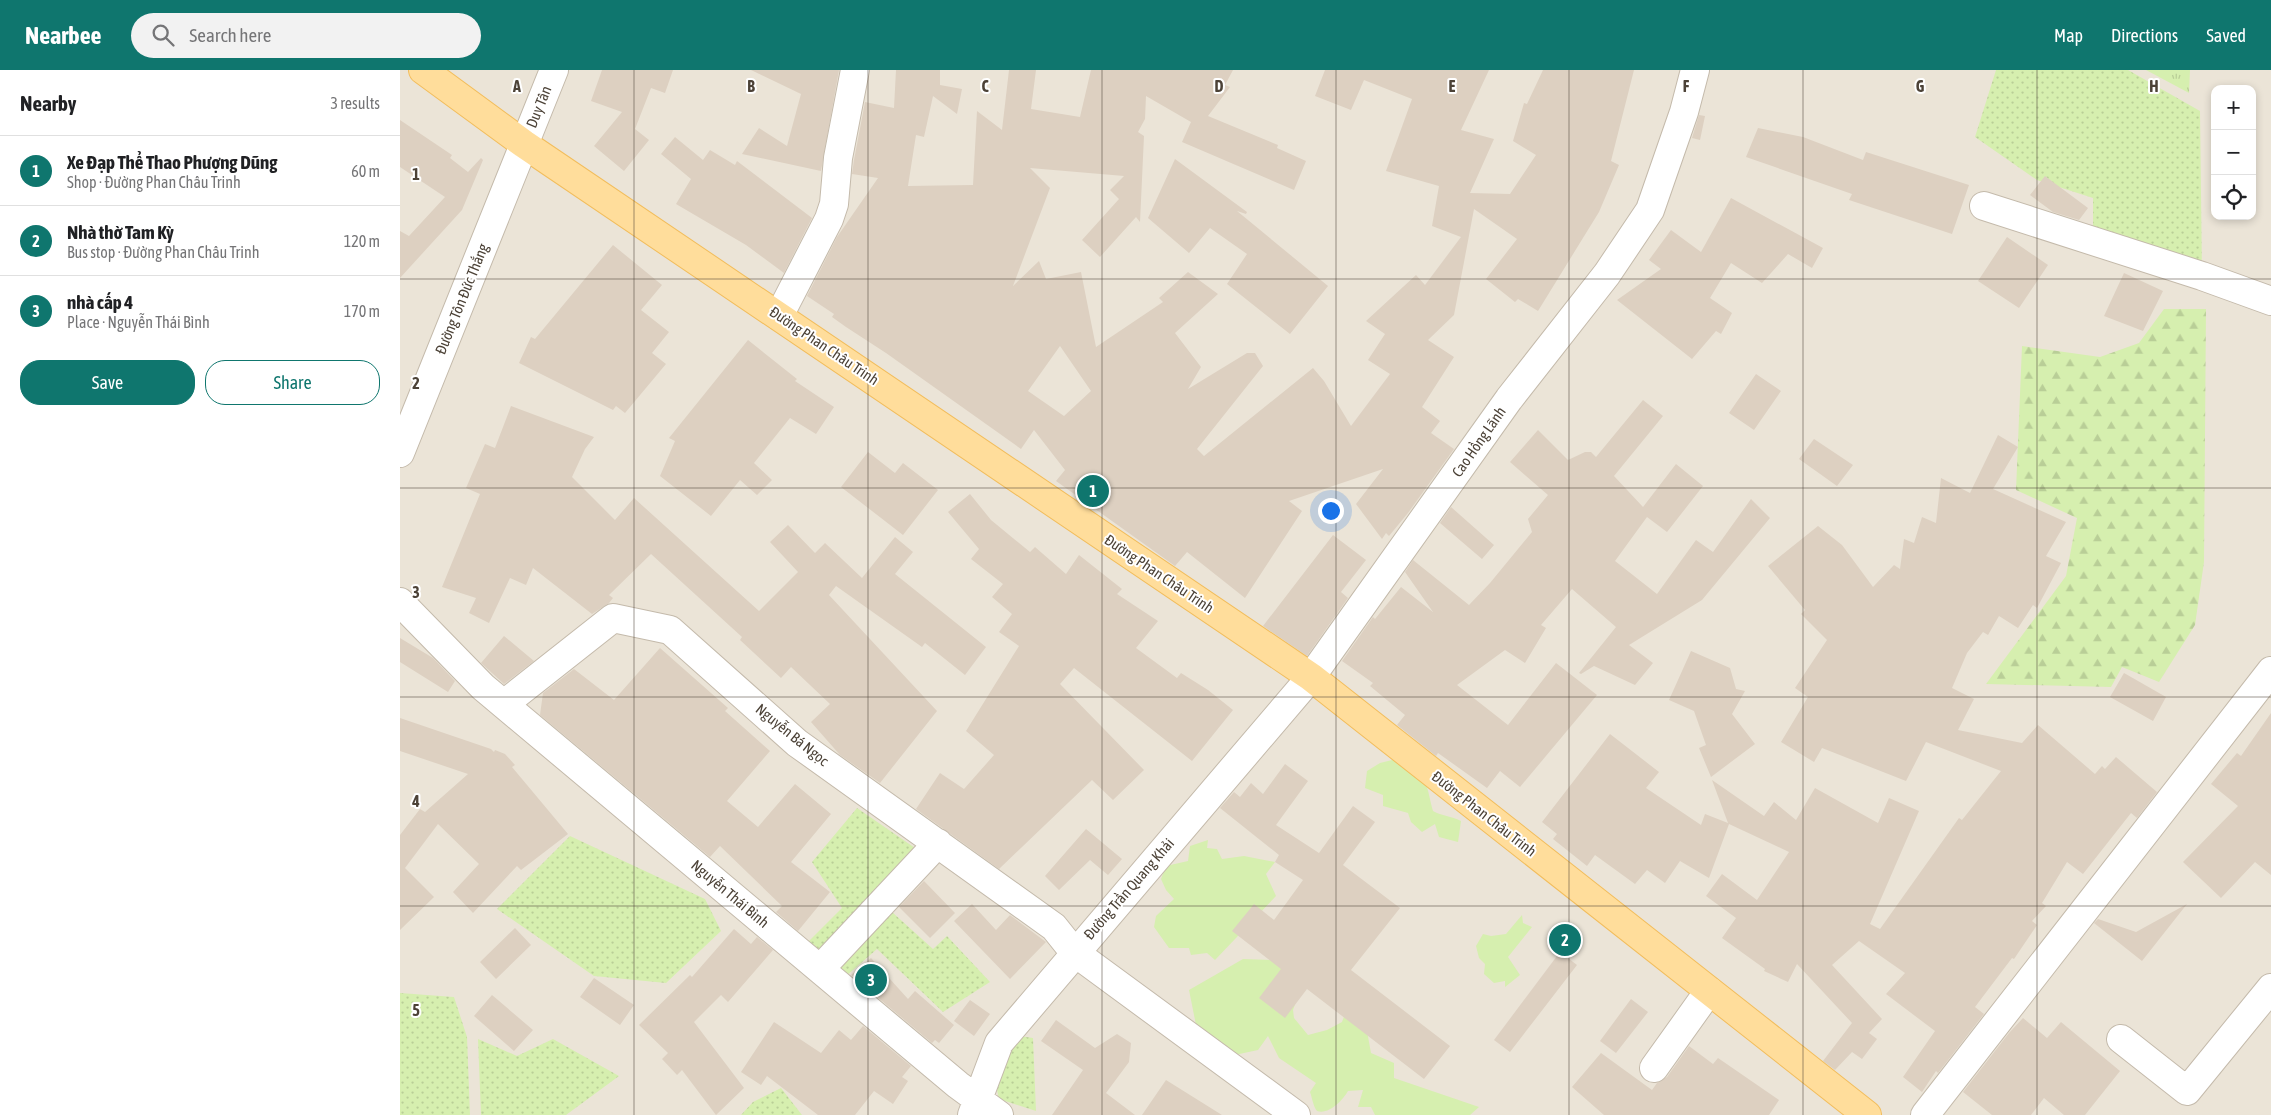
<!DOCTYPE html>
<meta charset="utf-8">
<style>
:root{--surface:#fff;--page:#f2f2f2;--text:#202124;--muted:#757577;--line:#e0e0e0;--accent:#0f766e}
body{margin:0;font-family:"Asap Condensed",sans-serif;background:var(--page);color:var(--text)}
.controls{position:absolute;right:15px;top:15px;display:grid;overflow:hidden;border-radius:10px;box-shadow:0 2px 8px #0003}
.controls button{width:45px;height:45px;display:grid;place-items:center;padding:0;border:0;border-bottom:1px solid var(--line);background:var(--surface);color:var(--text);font:25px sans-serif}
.you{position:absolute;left:930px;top:440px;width:18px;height:18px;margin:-12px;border:4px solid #fff;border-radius:50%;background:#1a73e8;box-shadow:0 0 0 8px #1a73e833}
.badge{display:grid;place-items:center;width:32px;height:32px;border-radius:50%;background:var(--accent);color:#fff;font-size:16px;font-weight:700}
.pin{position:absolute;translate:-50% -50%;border:2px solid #fff;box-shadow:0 1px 5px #0006}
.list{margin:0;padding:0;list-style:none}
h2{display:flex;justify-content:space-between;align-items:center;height:65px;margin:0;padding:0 20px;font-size:21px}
h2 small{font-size:16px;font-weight:400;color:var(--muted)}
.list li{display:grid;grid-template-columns:32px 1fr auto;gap:15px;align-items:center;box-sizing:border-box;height:70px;padding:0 20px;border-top:1px solid var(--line)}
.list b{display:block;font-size:19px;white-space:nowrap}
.list p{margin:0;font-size:16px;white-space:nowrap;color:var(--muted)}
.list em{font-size:16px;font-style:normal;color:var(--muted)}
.actions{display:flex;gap:10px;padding:15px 20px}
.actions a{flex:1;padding:11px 0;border:1px solid var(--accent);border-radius:20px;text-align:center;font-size:18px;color:var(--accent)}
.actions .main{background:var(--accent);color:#fff}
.icon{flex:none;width:28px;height:28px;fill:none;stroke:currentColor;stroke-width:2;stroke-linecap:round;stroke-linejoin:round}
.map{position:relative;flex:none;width:1871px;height:1045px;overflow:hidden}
header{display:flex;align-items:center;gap:30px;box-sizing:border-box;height:70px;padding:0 25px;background:var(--accent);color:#fff}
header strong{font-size:24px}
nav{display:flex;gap:28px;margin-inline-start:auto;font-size:18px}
.search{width:350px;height:45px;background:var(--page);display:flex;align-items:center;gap:12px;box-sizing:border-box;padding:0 18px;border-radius:28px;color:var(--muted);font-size:19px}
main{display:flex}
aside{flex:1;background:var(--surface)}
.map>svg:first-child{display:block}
.residential{fill:#ebe4d7;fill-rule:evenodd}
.grass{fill:url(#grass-dots)}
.forest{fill:url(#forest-firs)}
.park{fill:url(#park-tufts)}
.garden{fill:#d6efaf}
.building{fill:#ddd0c1;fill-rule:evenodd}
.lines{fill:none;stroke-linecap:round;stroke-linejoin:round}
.minor-casing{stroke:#c4baab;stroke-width:30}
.major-casing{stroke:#f2bd5c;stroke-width:30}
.minor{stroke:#fff;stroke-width:28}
.major{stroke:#ffdd9b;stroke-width:28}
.grid{fill:none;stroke:#4c4237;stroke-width:1;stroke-opacity:0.55}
.labels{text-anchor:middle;stroke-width:4;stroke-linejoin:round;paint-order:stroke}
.street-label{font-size:15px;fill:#4c4237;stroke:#fff}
.grid-label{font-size:16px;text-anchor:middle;font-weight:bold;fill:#4c4237;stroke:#fff;stroke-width:4;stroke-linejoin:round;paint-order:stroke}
</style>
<header>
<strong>Nearbee</strong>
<div class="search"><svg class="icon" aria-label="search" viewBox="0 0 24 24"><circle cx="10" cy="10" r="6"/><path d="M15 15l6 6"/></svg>Search here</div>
<nav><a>Map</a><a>Directions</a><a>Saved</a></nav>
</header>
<main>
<aside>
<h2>Nearby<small>3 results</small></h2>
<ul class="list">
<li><span class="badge">1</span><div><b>Xe Đạp Thể Thao Phượng Dũng</b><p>Shop · Đường Phan Châu Trinh</p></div><em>60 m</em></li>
<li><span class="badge">2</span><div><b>Nhà thờ Tam Kỳ</b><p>Bus stop · Đường Phan Châu Trinh</p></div><em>120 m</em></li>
<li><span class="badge">3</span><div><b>nhà cấp 4</b><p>Place · Nguyễn Thái Bình</p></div><em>170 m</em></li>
</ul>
<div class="actions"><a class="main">Save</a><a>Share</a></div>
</aside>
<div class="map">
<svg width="1871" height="1045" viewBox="0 0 1871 1045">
<defs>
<pattern id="grass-dots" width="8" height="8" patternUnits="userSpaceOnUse" patternTransform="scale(1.25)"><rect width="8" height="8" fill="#d6efaf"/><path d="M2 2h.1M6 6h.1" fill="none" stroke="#b9ce97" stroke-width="1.8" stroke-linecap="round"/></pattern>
<pattern id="forest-firs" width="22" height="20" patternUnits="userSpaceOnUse" patternTransform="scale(1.25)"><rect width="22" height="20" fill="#d6efaf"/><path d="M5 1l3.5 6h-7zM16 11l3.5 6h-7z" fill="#b9ce97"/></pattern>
<pattern id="park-tufts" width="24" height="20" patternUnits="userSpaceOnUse" patternTransform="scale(1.25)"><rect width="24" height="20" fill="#d6efaf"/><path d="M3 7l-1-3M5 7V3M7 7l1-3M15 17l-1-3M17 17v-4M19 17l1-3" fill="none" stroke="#b9ce97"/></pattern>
</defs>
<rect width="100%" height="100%" fill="#f7f2ea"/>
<path class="residential" d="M 0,0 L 1871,0 L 1871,1045 L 0,1045 ZM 1815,19 L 1852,19 L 1852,146 L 1815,146 Z"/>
<path class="grass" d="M 1596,0 L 1728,0 L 1800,41 L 1802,206 L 1693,159 L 1693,128 L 1637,110 L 1575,67 Z
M 457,738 L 531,789 L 482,833 L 533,879 L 547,866 L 590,912 L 543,942 L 477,879 L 437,914 L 407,873 L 442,838 L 412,792 Z
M 170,766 L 305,829 L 321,861 L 266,913 L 194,906 L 97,839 Z
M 0,923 L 54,927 L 67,967 L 70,1045 L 0,1045 Z
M 613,965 L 633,968 L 636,1041 L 599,1029 L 594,1006 Z
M 78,969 L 117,986 L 153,969 L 219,1006 L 166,1045 L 81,1045 Z
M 381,1018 L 402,1045 L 341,1045 L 353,1032 Z"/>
<path class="forest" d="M 1764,239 L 1806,239 L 1804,492 L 1795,555 L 1759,612 L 1722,597 L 1711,617 L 1586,614 L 1666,506 L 1677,448 L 1616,420 L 1622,276 L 1700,287 L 1739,273 Z"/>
<path class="park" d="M 1746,0 L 1790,0 L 1789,23 Z"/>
<path class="garden" d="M 996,689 L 1003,698 C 1028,700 1027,720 1033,741 C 1042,746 1051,746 1061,751 L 1058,772 L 1039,767 L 1035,754 L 1022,762 L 1011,752 L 1008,743 L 983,736 L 983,725 L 965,718 L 967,701 L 980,693 Z
M 808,770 L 807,778 L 817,779 L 822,789 L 844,786 L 875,792 L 866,804 L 876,826 L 815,890 L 807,883 L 791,885 L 789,878 L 769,878 L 754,857 L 756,846 L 774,829 L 766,820 L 761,809 L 766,796 L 788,791 L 790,776 Z
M 1122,845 L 1123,853 L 1132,857 L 1108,887 L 1120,905 L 1105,917 L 1105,911 L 1094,913 L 1084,904 L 1085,894 L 1079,888 L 1076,876 L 1083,864 L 1091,866 L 1106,864 Z
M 843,889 L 895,891 L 909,896 L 893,940 L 894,948 L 908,965 L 927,960 L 942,952 L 949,933 L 967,961 L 971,983 L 994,993 L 994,1008 L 1079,1037 L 1070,1045 L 975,1045 L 971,1037 L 958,1037 L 963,1020 L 948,1021 C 943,1030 929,1045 917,1041 C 913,1036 912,1027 910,1022 L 916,1013 L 879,988 L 868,966 L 858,980 L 830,986 L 815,979 L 818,969 L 797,960 L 789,920 Z"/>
<path class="building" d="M 202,0 L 273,0 L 265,23 L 251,18 L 235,59 L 249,70 L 224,101 L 194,76 L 222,42 L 191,31 Z
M 351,0 L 439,0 L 421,101 L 342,84 L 359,58 L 387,76 L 401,24 Z
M 496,0 L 540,0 L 540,15 L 562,19 L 557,44 L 533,26 L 524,67 L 516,65 L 508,116 L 573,115 L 577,41 L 602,60 L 609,0 L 636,0 L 631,39 L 680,47 L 691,0 L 833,0 L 825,15 L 830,17 L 808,46 L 878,75 L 877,78 L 906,91 L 894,120 L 782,72 L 791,52 L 746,26 L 745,49 L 738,62 L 744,66 L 740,152 L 736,147 L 700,187 L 682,170 L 719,129 L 710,120 L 724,106 L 630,98 L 650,118 L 613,216 L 639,191 L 646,209 L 681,202 L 696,277 L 763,232 L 759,228 L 788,202 L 818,224 L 775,263 L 801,297 L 788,319 L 847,283 L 855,283 L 863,296 L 797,379 L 804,386 L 913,298 L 924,311 L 951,356 L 990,304 L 968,290 L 985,264 L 966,251 L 1016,205 L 1025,215 L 1061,167 L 1032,156 L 1039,116 L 986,101 L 1012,29 L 964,10 L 951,40 L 915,26 L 925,0 L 1089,0 L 1061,60 L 1094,69 L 1070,123 L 1110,124 L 1136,85 L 1113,71 L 1124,33 L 1127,34 L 1143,0 L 1234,0 L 1211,91 L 1219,95 L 1199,142 L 1138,241 L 1118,229 L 1115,232 L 1086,209 L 1117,169 L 1074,139 L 1054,245 L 1028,270 L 1054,287 L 1022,337 L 1040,351 L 1031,363 L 1054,379 L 1008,443 L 989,466 L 986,463 L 982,469 L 956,434 L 983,399 L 889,431 L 902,441 L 845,528 L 787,482 L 775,496 L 656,411 L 665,400 L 634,360 L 621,379 L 486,283 L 446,257 L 432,247 L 434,244 L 407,226 L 437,167 L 478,108 L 452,104 L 454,90 L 465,32 L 494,38 ZM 660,276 L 691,321 L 664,346 L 628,321 Z
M 1299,45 L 1305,46 L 1300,70 L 1292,68 Z
M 0,50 L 52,85 L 50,88 L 68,102 L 81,88 L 83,90 L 62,140 L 0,208 L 0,161 L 9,166 L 45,127 L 0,97 Z
M 1358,58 L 1403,67 L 1463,90 L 1466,82 L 1569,115 L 1552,164 L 1449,130 L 1452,124 L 1346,87 Z
M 275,67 L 303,90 L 310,80 L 335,95 L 337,91 L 412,148 L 384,203 L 346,175 L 276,134 L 291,109 L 261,84 Z
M 775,89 L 847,142 L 846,144 L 837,141 L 928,216 L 890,264 L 827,214 L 847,184 L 810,158 L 789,183 L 748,148 Z
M 1645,106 L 1688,138 L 1679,150 L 1653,142 L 1630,125 Z
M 1331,128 L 1423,178 L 1412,198 L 1388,184 L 1362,213 L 1331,193 L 1310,228 L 1332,243 L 1321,264 L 1316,261 L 1292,289 L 1217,230 L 1261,199 L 1249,190 L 1271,160 L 1301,182 Z
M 1607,167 L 1648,195 L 1619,238 L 1578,211 Z
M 213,175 L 262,215 L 241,240 L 269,262 L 252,283 L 266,294 L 225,343 L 216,336 L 213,340 L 119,293 L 131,267 L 135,269 Z
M 1724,203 L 1763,221 L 1743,261 L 1704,246 Z
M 348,270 L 397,309 L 395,311 L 434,337 L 416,364 L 390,348 L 354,393 L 372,410 L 357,425 L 340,410 L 311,446 L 260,406 L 275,371 L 269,368 Z
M 1356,304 L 1381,321 L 1354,360 L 1329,343 Z
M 1243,330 L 1263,346 L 1214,406 L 1243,437 L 1276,394 L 1303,416 L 1267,462 L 1247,447 L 1215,491 L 1257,524 L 1296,470 L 1313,482 L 1351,429 L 1370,448 L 1302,530 L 1229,575 L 1253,593 L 1235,615 L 1194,596 L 1181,604 L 1179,603 L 1216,557 L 1172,519 L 1141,555 L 1146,558 L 1125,593 L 1105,580 L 1057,615 L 1108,655 L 1156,593 L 1197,625 L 1120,717 L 1100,701 L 1087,718 L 1038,683 L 1036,686 L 997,655 L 1005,645 L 970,616 L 973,613 L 942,591 L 973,547 L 975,549 L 1001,517 L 1033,542 L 1005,502 L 1013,490 L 1069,535 L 1090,513 L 1132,462 L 1128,449 L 1148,425 L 1110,392 L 1138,360 L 1168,390 L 1185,382 L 1191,382 L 1196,387 Z
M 111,336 L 194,367 L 185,379 L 172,407 L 215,450 L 234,428 L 359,541 L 398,502 L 370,472 L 388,455 L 415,483 L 425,473 L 462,508 L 495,467 L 513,482 L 495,504 L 586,577 L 565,605 L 525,573 L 522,577 L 436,516 L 429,525 L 537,641 L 480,713 L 440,685 L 411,652 L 430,634 L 391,597 L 381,608 L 340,570 L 342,567 L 251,484 L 209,525 L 213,528 L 209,533 L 192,544 L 133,498 L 126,515 L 110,508 L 89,553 L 69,543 L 76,528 L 42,517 L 80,424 L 66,418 L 85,374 L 95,378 Z
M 1598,365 L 1618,377 L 1593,419 L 1666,452 L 1646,486 L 1661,493 L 1637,538 L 1633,535 L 1618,558 L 1599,546 L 1588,565 L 1583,562 L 1567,583 L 1552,618 L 1574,629 L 1558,660 L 1622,673 L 1638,655 L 1695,704 L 1702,696 L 1705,699 L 1716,687 L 1757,722 L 1737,748 L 1731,743 L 1683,804 L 1667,792 L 1642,833 L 1646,836 L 1632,851 L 1637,855 L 1614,889 L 1612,888 L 1575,937 L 1584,944 L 1538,1003 L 1536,1001 L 1522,1022 L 1503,1007 L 1535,961 L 1486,924 L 1505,903 L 1459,871 L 1432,895 L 1482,949 L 1469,963 L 1477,969 L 1462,989 L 1452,982 L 1435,1000 L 1423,991 L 1452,953 L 1397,894 L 1388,912 L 1364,901 L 1365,899 L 1322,868 L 1336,848 L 1306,826 L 1322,804 L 1357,830 L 1389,782 L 1329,754 L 1309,808 L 1280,791 L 1265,813 L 1247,800 L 1235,814 L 1195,785 L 1187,796 L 1153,769 L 1157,764 L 1142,752 L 1210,664 L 1259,702 L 1246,718 L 1301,755 L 1305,744 L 1328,753 L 1312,710 L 1364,746 L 1374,732 L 1396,750 L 1415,718 L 1478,753 L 1489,728 L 1519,741 L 1470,854 L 1480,859 L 1559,748 L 1562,750 L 1601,701 L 1526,672 L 1506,711 L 1422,678 L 1414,692 L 1381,672 L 1408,627 L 1395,618 L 1427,570 L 1401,544 L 1405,540 L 1368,496 L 1418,456 L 1442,475 L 1473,517 L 1494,495 L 1500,499 L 1504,469 L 1514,473 L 1522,447 L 1536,453 L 1541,408 L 1570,423 Z
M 1414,369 L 1453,395 L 1437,416 L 1399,389 Z
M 468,382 L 495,403 L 503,393 L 538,420 L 503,465 L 441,417 Z
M 570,424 L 591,450 L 630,482 L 635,477 L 666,504 L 679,485 L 722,519 L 717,524 L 758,551 L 736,578 L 777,608 L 781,603 L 808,620 L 833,640 L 792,691 L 674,598 L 660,614 L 744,700 L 713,730 L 692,710 L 599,799 L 516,739 L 540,703 L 564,719 L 594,685 L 566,661 L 619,576 L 599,562 L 612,544 L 592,527 L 603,514 L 571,489 L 579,479 L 548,442 Z
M 1051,437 L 1094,475 L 1082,489 L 1040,453 Z
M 933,465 L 966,490 L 941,522 L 948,528 L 907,586 L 863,556 Z
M 104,566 L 134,591 L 104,614 L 81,593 Z
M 0,568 L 33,588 L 55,611 L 48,622 L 0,592 Z
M 260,578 L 328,638 L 325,641 L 370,681 L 327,731 L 358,757 L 395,714 L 431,744 L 391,792 L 430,822 L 398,861 L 376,842 L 382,836 L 320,776 L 310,787 L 140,645 L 143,623 L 174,599 L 214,630 Z
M 1291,581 L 1330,598 L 1336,619 L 1345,621 L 1332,644 L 1355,674 L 1311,707 L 1299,678 L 1306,675 L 1294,641 L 1269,630 Z
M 1724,603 L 1766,627 L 1753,651 L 1710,627 Z
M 1871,643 L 1871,805 L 1855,792 L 1821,828 L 1783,792 L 1838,736 L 1811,714 L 1837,683 L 1841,686 Z
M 0,648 L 91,679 L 94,682 L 95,680 L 105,684 L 115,695 L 112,697 L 168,764 L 121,800 L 117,796 L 73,843 L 53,822 L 79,794 L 38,754 L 5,798 L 34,827 L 0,860 L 0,765 L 20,739 L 25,742 L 68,704 L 0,681 Z
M 885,694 L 908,711 L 876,755 L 919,783 L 953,736 L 975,752 L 943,795 L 1000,838 L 951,900 L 1050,976 L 1024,1009 L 907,919 L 885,948 L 859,928 L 881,899 L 832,861 L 854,834 L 874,850 L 903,810 L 875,792 L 879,785 L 820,738 L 834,722 L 840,727 L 851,713 L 863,724 Z
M 686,759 L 722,789 L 708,805 L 690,790 L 659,820 L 645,806 Z
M 524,811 L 555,843 L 530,868 L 499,837 Z
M 572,834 L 596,860 L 610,845 L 646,872 L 610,909 L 554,851 Z
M 1787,834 L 1742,891 L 1694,853 L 1698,849 L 1736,862 Z
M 115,858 L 131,875 L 96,909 L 80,892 Z
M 334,859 L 351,874 L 357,867 L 373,880 L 328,932 L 321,925 L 294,952 L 344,1018 L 316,1045 L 282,1000 L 277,1005 L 262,989 L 268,983 L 239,955 L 290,905 L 292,907 Z
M 1160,882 L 1177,895 L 1110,982 L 1094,970 Z
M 471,888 L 508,929 L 515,921 L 554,955 L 539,973 L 535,970 L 532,973 L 451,905 Z
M 194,908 L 234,935 L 220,955 L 180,927 Z
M 92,925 L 133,960 L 114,981 L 74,946 Z
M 1231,929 L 1248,942 L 1216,983 L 1200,971 Z
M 570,930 L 590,944 L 574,966 L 554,951 Z
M 1623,948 L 1647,968 L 1661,952 L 1720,1001 L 1685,1045 L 1664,1045 L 1644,1028 L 1631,1045 L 1592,1045 L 1563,1022 L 1609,963 Z
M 656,950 L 695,978 L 717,964 L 731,973 L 729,992 L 706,1023 L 735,1045 L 652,1045 L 683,1000 L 641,971 Z
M 374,952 L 421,983 L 439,960 L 451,970 L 463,956 L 511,996 L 502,1007 L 508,1011 L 493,1034 L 474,1021 L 455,1045 L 418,1045 L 367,1006 L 361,1015 L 341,1002 Z
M 1289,976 L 1313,994 L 1318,988 L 1379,1030 L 1369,1045 L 1204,1045 L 1172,1017 L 1201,983 L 1252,1020 L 1257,1013 L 1267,1007 Z
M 766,1010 L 822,1045 L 742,1045 Z"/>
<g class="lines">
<defs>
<path id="minor" d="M 1584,136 L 1802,206 L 1871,231
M 379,246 L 429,149 L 434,134 L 438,88 L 455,0
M 0,383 L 154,0
M 0,532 L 83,617 L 558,1015 L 599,1045
M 104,634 L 213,548 L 270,560 L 397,673 L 654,857 L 674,882 L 896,1045
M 420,899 L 538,773
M 1721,969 L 1787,1021 L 1871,918
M 1254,998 L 1309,921
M 572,1045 L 599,973 L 911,607 L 1109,329 L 1207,204 L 1250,140 L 1284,42 L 1295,0
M 1525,1045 L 1871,601"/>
<path id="major" d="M 23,0 L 124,74 L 911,607 L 1467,1045"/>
</defs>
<use href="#minor" class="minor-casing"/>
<use href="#major" class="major-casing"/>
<use href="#minor" class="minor"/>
<use href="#major" class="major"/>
</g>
<path class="grid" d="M 234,0 L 234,1045M 468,0 L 468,1045M 702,0 L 702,1045M 936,0 L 936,1045M 1169,0 L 1169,1045M 1403,0 L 1403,1045M 1637,0 L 1637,1045M 0,209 L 1871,209M 0,418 L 1871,418M 0,627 L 1871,627M 0,836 L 1871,836"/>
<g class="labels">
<g class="street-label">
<text transform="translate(139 37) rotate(-68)" y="5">Duy Tân</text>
<text transform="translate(62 229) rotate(-68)" y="5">Đường Tôn Đức Thắng</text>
<text transform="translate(424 276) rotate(34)" y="5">Đường Phan Châu Trinh</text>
<text transform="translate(1079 372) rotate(-55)" y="5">Cao Hồng Lãnh</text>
<text transform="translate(759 504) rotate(34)" y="5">Đường Phan Châu Trinh</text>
<text transform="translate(392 665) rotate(39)" y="5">Nguyễn Bá Ngọc</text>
<text transform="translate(1084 744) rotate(38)" y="5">Đường Phan Châu Trinh</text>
<text transform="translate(729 819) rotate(-49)" y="5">Đường Trần Quang Khải</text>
<text transform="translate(330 824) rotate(40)" y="5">Nguyễn Thái Bình</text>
</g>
</g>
<g class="grid-label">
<text x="117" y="22">A</text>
<text x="351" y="22">B</text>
<text x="585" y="22">C</text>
<text x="819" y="22">D</text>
<text x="1052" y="22">E</text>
<text x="1286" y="22">F</text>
<text x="1520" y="22">G</text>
<text x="1754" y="22">H</text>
<text x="16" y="110">1</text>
<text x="16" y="319">2</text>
<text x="16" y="528">3</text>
<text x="16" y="737">4</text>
<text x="16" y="946">5</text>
</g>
</svg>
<div class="controls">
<button>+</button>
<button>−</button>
<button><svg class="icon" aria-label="locate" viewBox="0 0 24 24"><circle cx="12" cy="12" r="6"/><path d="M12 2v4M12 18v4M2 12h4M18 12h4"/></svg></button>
</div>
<div class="you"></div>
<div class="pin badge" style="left:693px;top:421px">1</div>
<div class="pin badge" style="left:1165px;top:870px">2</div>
<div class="pin badge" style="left:471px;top:910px">3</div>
</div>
</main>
